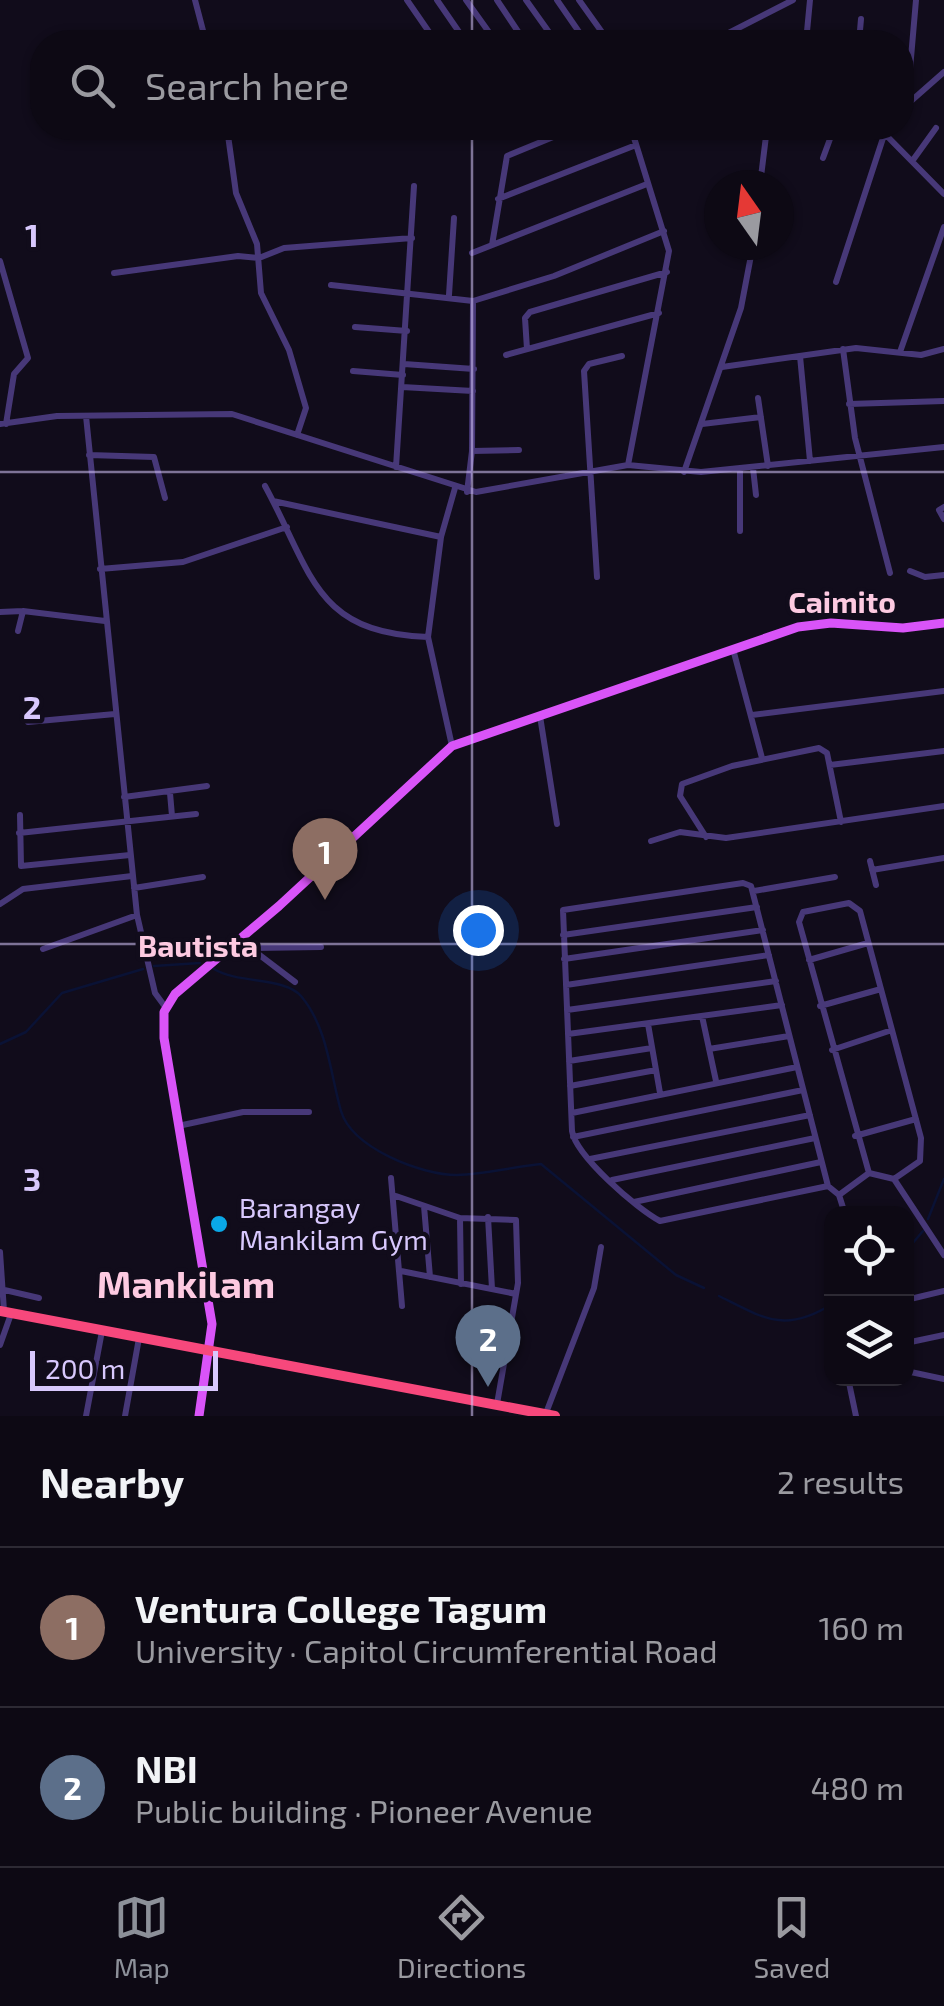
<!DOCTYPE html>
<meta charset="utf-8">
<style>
:root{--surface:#0d0914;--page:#16121d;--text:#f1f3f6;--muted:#9a9aa0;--line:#2d2a34;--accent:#8c9099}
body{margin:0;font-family:"Exo 2",sans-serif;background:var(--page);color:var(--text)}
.controls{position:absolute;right:30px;bottom:30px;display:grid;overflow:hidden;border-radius:20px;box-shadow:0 2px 8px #0004}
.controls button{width:90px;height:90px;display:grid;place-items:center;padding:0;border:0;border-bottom:2px solid var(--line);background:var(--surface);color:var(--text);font:50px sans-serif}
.compass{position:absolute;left:704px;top:170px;width:90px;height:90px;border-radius:50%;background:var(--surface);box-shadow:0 2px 8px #0004;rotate:346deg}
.scale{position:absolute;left:30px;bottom:25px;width:188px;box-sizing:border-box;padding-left:10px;border:5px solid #d8c8fd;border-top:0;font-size:28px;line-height:35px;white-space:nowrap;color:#d8c8fd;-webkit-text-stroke:8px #110c1b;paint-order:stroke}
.you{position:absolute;left:478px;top:930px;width:35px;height:35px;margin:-25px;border:8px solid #fff;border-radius:50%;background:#1a73e8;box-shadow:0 0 0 15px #1a73e833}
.badge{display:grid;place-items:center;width:65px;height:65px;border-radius:50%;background:var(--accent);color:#fff;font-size:32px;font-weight:700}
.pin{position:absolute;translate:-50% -82px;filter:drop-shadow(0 2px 5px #0008)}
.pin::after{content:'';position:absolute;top:52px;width:35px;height:30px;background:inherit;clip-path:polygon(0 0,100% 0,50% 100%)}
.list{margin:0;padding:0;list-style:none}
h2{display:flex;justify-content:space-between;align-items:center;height:130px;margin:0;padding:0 40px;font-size:42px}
h2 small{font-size:32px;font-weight:400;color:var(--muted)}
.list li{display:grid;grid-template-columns:65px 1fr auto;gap:30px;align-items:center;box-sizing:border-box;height:160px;padding:0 40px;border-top:2px solid var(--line)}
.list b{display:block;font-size:38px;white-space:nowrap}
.list p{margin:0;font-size:32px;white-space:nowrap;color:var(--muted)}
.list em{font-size:32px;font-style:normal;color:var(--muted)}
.icon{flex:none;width:55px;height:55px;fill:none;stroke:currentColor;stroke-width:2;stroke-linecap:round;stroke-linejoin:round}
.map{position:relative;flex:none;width:944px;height:1416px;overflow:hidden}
.search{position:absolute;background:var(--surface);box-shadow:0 2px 8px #0004;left:30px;right:30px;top:30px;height:110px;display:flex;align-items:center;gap:25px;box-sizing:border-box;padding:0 35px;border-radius:40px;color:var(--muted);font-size:38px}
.sheet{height:450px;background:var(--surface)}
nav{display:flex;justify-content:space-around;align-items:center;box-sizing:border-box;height:140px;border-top:2px solid var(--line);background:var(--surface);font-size:28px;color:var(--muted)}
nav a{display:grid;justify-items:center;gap:5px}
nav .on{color:var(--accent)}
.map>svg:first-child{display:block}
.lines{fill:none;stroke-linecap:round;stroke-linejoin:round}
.stream{stroke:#0a1235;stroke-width:2.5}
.minor{stroke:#473878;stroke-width:6}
.major{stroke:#d954f8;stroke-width:9}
.highway{stroke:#f7487c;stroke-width:10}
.grid{fill:none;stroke:#d8c8fd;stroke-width:2.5;stroke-opacity:0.55}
.poi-dot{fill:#0aa8e7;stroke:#110c1b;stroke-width:4}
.labels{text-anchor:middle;stroke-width:9;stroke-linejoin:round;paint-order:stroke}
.poi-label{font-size:28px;fill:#d8c8fd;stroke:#110c1b;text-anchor:start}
.neighbourhood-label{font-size:30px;font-weight:bold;fill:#fdcae1;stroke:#110c1b}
.district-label{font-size:38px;font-weight:bold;fill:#fdcae1;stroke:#110c1b}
.grid-label{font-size:32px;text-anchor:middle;font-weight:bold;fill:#d8c8fd;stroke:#110c1b;stroke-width:9;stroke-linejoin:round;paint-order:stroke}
</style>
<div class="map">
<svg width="944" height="1416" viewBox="0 0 944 1416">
<rect width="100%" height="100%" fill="#110c1b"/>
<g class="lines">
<path class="stream" d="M 154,966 L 200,963
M 214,969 C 239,984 284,977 301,996 C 328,1028 330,1073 341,1111 C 352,1148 421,1175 457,1175 C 484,1174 513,1167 541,1164 L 676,1275 L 704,1288
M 0,1044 L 26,1032 L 62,993 L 143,969
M 928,1219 L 944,1179
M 906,1251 L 923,1231
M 719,1296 C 763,1318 785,1334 832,1304"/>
<path class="minor" d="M 195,0 L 206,42
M 407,0 L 436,42
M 437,0 L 466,42
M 466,0 L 496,42
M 497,0 L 525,42
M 526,0 L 556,42
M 557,0 L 586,42
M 579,0 L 609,42
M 711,42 L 793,0
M 806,42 L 810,0
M 859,42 L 861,19
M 907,104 L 916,0
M 902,109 L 944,72
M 227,128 L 236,193 L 257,244 L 261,293 L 289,350 L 306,408 L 297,435
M 879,128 L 944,194
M 823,158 L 834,128
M 913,160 L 936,128
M 760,185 L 767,128
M 498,199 L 636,145
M 492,245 L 507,156 L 575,128
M 472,253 L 647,184
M 0,261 L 28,358 L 14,374 L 6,424
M 114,273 L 238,256 L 259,258 L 284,248 L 412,238
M 836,282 L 885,132
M 331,285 L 473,301 L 554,276 L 664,231
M 449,295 L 454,218
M 355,327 L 407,331
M 527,349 L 525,318 L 530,312 L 667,272
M 843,349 L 855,438 L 890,573
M 900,352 L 944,227
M 506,355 L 659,313
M 800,356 L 810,461
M 404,364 L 474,369
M 722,367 L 856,348 L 921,355 L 944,349
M 353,371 L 403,375
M 402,387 L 473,391
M 758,398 L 768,466
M 849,404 L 944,401
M 86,416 L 137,915 L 155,993 L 166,1008
M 0,424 L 57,416 L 232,414 L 476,492 L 628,465 L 701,472 L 944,447
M 702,424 L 761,417
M 472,451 L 519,450
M 89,455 L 154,457 L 165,498
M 628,465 L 669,251 L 631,128
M 396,467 L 414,186
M 753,468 L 756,495
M 684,472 L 741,308 L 753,245
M 265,486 C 312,572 314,633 428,637
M 467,492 L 472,451 L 473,301
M 273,501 L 441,537
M 944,507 L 939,510 L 944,519
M 740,531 L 740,468
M 100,569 L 183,562 L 287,527
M 910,571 L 925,577 L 944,575
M 597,577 L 584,371 L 589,364 L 622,356
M 0,612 L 23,611
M 18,631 L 23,611 L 105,621
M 733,649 L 762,758
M 752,715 L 944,691
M 540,716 L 557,824
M 28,722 L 115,714
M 452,746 L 428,637 L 441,537 L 455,488
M 830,765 L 944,751
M 170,793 L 172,816
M 124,797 L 207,786
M 20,815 L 21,866 L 130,855
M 19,833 L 196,814
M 706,837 L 680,796 L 682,784 L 732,766 L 819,748 L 827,753 L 841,822
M 651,841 L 680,832 L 726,838 L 944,806
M 870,861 L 876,885
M 872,870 L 944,858
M 134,888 L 203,877
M 754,891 L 835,877
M 0,904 L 23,889 L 132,876
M 563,935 L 757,907
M 240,940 L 295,982
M 251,948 L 321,947
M 43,949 L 137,915
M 564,959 L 763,930
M 809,960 L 868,943
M 566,985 L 769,955
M 820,1006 L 881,989
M 567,1010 L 776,981
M 702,1016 L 716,1081
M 648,1024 L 660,1093
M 568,1034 L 782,1005
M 709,1049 L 789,1036
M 832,1050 L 892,1030
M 569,1061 L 652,1048
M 570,1086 L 656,1070
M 572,1113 L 797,1067
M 178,1126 L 243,1112 L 309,1112
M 855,1136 L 916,1119
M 573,1137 L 803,1090
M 590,1159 L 810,1115
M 869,1173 L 799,922 L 803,912 L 849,903 L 860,911 L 921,1138 L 920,1161 L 894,1179
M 869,1173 L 894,1179 L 944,1255
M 391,1178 L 402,1306
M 612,1180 L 815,1138
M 828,1186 L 660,1221 C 637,1209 576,1156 572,1131 L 563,910 L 743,883 L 751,886 L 828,1186 L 839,1195 L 845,1214
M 839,1195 L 869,1173
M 396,1196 L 460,1218 L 516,1220 L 518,1283 L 497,1404
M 634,1202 L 821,1162
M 424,1206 L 430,1277
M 488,1217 L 492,1289
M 460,1218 L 461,1284
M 0,1252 L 4,1311
M 401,1271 L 516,1294
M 0,1289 L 39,1298
M 208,1298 L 248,1288
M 906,1300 L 944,1291
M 906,1343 L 944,1335
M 0,1345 L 11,1314
M 906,1371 L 944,1379
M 848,1378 L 856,1416
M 546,1413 L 594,1288 L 601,1247
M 86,1416 L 102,1331
M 125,1416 L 139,1338"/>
<path class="major" d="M 199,1416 L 212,1324 L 164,1038 L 164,1012 L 175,994 L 279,906 L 452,746 L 798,627 L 831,623 L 903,628 L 944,623"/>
<path class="highway" d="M 0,1311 L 555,1416"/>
</g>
<path class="grid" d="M 472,0 L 472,42M 472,128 L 472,1416M 0,472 L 944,472M 0,944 L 944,944"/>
<circle class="poi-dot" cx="219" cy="1224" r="10"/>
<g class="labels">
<g class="poi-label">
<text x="239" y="1218">Barangay<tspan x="239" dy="32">Mankilam Gym</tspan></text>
</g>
<g class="neighbourhood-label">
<text x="842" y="613">Caimito</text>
<text x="198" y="957">Bautista</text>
</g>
<g class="district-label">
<text x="186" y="1298">Mankilam</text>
</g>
</g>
<g class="grid-label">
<text x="32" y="247">1</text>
<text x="32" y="719">2</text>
<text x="32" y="1191">3</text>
</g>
</svg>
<div class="controls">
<button><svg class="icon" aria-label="locate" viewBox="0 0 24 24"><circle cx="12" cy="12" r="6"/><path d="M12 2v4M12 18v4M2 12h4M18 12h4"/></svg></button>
<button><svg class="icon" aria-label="layers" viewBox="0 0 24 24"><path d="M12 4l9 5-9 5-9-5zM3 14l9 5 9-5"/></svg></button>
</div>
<svg class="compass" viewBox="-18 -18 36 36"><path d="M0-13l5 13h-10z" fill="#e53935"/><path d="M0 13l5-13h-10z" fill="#9a9aa0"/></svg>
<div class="scale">200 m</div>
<div class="you"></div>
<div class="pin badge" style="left:325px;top:900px;background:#8d6e63">1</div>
<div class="pin badge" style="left:488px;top:1387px;background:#5c6f8a">2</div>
<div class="search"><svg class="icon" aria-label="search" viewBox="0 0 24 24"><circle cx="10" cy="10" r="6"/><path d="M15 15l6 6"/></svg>Search here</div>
</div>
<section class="sheet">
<h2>Nearby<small>2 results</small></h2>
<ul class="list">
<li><span class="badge" style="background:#8d6e63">1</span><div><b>Ventura College Tagum</b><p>University · Capitol Circumferential Road</p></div><em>160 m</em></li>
<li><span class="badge" style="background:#5c6f8a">2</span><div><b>NBI</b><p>Public building · Pioneer Avenue</p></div><em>480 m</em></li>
</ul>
</section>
<nav>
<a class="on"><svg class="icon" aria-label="map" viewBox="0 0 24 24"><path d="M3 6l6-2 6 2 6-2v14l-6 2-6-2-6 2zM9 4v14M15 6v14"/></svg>Map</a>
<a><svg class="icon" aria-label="directions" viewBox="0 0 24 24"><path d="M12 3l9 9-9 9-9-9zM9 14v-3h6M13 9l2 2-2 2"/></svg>Directions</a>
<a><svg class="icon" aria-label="saved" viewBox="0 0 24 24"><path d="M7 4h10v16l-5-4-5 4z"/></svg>Saved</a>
</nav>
